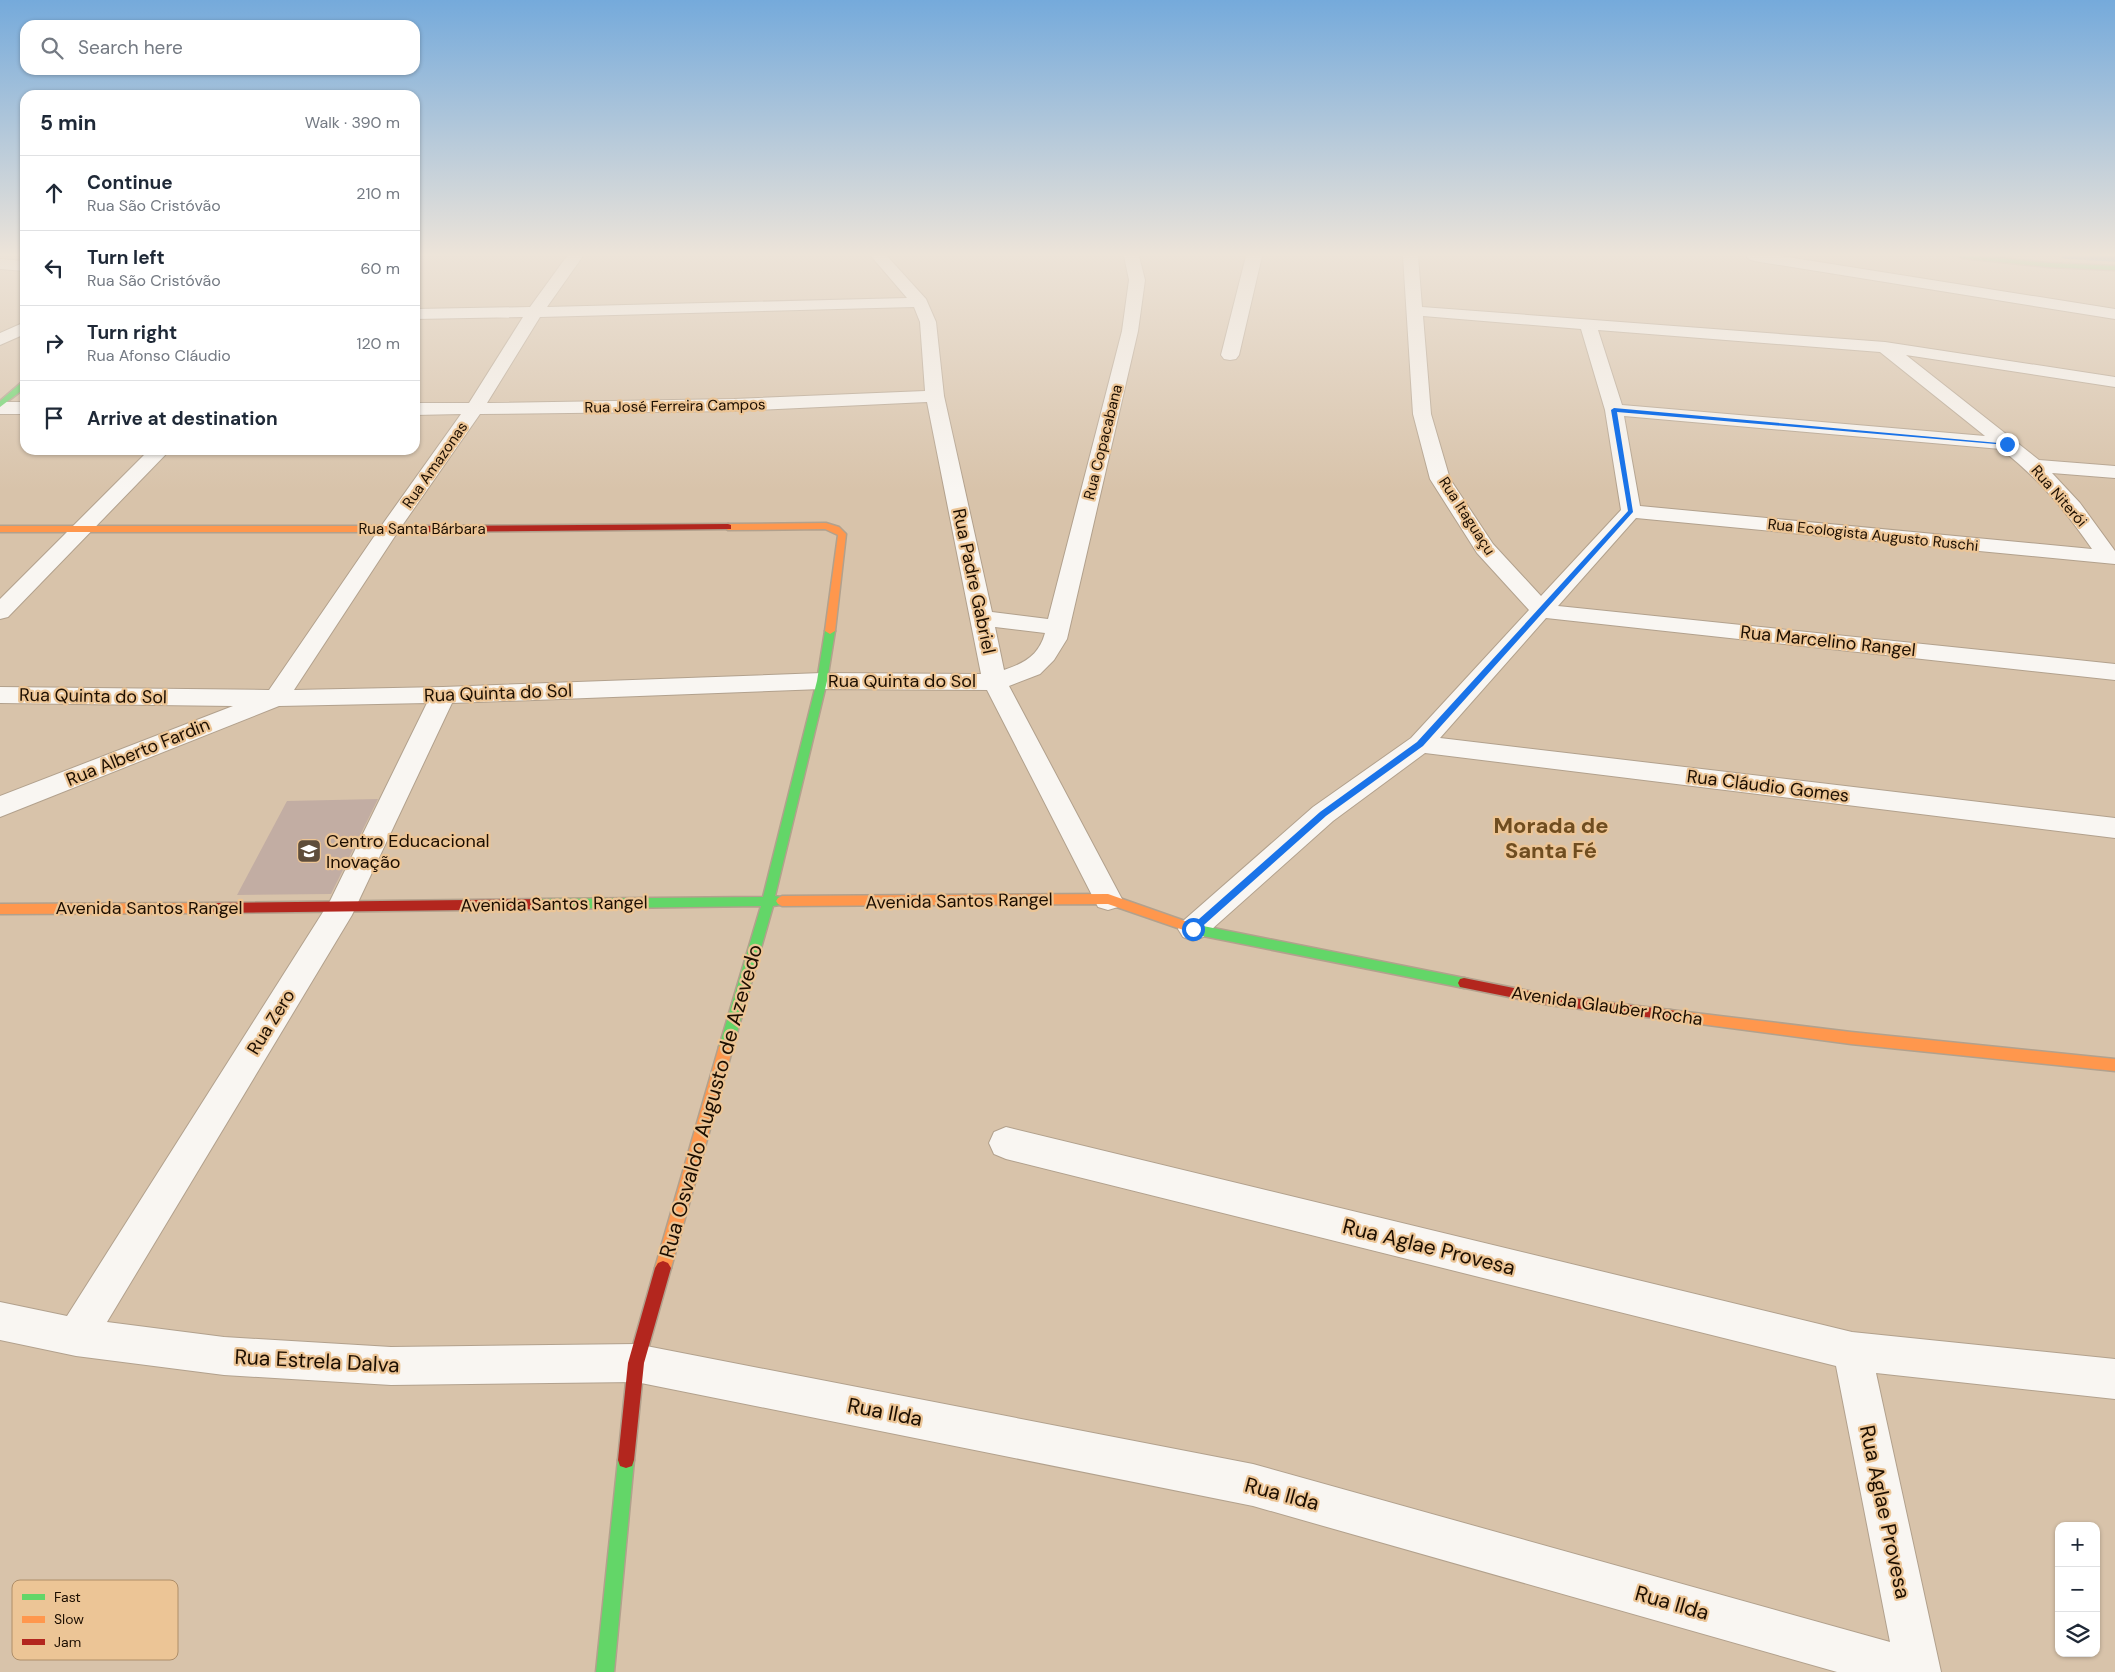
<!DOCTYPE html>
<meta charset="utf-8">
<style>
:root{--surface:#fff;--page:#f2f2f3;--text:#1f2937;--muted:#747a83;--line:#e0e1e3}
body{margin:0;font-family:"DM Sans",sans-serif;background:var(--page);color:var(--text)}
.controls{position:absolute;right:15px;bottom:15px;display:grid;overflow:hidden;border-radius:10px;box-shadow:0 1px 4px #0004}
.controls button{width:45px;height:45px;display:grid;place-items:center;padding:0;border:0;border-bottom:1px solid var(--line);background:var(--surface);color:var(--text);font:25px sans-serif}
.stop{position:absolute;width:15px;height:15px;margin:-11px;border:4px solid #1a73e8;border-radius:50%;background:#fff}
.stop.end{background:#1a73e8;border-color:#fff;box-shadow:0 1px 5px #0008}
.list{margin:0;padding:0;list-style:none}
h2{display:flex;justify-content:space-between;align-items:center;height:65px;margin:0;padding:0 20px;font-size:21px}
h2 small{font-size:16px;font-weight:400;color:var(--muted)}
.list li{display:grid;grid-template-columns:32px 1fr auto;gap:15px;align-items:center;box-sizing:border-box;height:75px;padding:0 20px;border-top:1px solid var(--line)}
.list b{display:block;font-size:19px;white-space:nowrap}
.list p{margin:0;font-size:16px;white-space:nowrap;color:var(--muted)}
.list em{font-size:16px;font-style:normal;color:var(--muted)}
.icon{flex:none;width:28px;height:28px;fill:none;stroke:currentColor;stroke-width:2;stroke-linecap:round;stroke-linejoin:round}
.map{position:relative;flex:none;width:2115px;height:1672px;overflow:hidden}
.search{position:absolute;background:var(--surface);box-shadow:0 1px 4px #0004;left:20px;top:20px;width:400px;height:55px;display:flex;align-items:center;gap:12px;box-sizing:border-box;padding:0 18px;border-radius:15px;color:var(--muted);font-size:19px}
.panel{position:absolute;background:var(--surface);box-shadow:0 1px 4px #0004;left:20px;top:90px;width:400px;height:365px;border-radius:15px}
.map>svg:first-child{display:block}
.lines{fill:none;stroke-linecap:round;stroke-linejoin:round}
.stream{stroke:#6a9ac8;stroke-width:5.5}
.building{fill:#c2ada3}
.street-casing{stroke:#b2a18d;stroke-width:2}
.fast-casing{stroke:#b2a18d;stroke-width:3}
.slow-casing{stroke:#b2a18d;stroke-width:3}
.jam-casing{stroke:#b2a18d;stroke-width:3}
.path{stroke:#d0c9c1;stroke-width:2;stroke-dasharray:2 2;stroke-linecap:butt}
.street{fill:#f9f6f2;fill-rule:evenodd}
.fast{fill:#63d668;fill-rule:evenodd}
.slow{fill:#ff974d;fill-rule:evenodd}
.jam{fill:#b3261e;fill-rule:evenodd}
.route{fill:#1a73e8}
.labels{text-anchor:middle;stroke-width:4.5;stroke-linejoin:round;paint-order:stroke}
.far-street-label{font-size:15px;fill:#1c0e00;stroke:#ecc596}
.street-label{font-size:18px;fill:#1c0e00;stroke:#ecc596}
.poi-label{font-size:18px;fill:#1c0e00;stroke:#ecc596;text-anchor:start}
.near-street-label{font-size:21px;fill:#1c0e00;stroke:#ecc596}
.district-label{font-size:22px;font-weight:bold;fill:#6f4d20;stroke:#ecc596}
.key{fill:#ecc596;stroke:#ae8e69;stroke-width:1}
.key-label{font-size:14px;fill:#1c0e00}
</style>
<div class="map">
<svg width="2115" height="1672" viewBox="0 0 2115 1672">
<rect width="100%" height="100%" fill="#d8c3aa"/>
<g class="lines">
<path class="stream" d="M 2064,256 L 2115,259"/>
</g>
<path class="building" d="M 378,799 L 331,894 L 237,895 L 287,801 Z"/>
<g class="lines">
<defs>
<path id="street" d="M 567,256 L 583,256 L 547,307 L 907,298 L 871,256 L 887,256 L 926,299 L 936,322 L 944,396 L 992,612 L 1048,619 L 1122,331 L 1129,280 L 1124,256 L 1139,256 L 1145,280 L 1138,331 L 1067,639 L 1054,660 L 1040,674 L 1009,686 L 1122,899 L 1118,907 L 1108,910 L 1098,907 L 987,690 L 822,689 L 452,703 L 352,915 L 107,1322 L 224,1337 L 391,1347 L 636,1344 L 1253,1464 L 1890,1642 L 1836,1366 L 1006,1159 L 994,1154 L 989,1143 L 994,1132 L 1006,1127 L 1852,1332 L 2115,1359 L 2115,1399 L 1876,1373 L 1941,1672 L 1837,1672 L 1253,1506 L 636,1382 L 391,1385 L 224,1375 L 76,1356 L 0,1340 L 0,1302 L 67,1316 L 330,901 L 427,703 L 279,706 L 0,817 L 0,796 L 233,706 L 0,703 L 0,687 L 269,690 L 382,525 L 461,414 L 415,415 L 415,403 L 469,403 L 523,317 L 415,319 L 415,309 L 530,307 ZM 914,307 L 920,322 L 925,391 L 734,399 L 487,403 L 540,317 ZM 927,402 L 981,674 L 822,673 L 443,687 L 294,690 L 399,530 L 480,414 L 734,411 ZM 995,627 L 1045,633 C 1039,655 1025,663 1004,670 Z
M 1246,256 L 1262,256 L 1239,355 L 1236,359 L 1230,360 L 1224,359 L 1221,355 Z
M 1403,256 L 1418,256 L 1422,307 L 1885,342 L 2115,377 L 2115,387 L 1906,355 L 2039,460 L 2115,466 L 2115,478 L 2052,473 L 2080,503 L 2115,551 L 2115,564 L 1636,518 L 1558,606 L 2115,664 L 2115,680 L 1546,618 L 1440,738 L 2115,818 L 2115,838 L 1425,753 L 1333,821 L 1203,937 L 1193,941 L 1183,937 L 1178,929 L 1183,921 L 1313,807 L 1411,738 L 1529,610 L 1477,553 L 1430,479 L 1413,414 ZM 1423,316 L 1581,329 L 1605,410 L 1621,510 L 1541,596 L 1493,544 L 1450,479 L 1431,414 ZM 1598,330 L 1880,352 L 1985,436 L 1622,405 ZM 1624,416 L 2001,449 C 2040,480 2064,509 2092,549 L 1640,506 Z
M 1746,256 L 1781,256 L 2115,309 L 2115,319 L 1754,261 L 1749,259 Z
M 0,259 L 25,261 L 25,271 L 0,269 Z
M 25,322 L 25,334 L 0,345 L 0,333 Z
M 0,402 L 25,402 L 25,414 L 0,414 Z
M 149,450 L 170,450 L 8,617 L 0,619 L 0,599 Z"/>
<path id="fast" d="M 1959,256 L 1978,256 L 2048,263 L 2115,266 L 2115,270 L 2048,267 L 1962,258 Z
M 22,382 L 25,382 L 25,388 L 0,407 L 0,401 Z
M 830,628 L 835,631 L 827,681 L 775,896 L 786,898 L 788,901 L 786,904 L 773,906 L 733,1047 L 731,1051 L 726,1053 L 721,1051 L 719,1047 L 761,906 L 541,909 L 537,907 L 535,904 L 537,901 L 541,899 L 763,897 L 817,681 L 825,631 Z
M 1198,925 L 1464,978 L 1468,979 L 1470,983 L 1468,987 L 1464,988 L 1198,935 L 1194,933 L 1192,930 L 1194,927 Z
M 626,1452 L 632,1454 L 634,1460 L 614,1672 L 596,1672 L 618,1460 L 620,1454 Z"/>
<path id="slow" d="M 826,523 L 839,527 L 846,534 L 835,631 L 830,634 L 825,631 L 838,535 L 825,529 L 728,530 L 724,527 L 728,524 Z
M 0,526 L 419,526 L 423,529 L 419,532 L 0,532 Z
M 1108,894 L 1202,927 L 1204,930 L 1202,933 L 1198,935 L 1108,904 L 782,906 L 778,904 L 776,901 L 778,898 L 782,896 Z
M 216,903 L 220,905 L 222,908 L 220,911 L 216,913 L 0,914 L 0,904 Z
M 1670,1010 L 1851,1032 L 2115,1059 L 2115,1071 L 1851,1044 L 1670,1020 L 1665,1019 L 1664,1015 L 1665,1011 Z
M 726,1041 L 731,1043 L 733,1047 L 671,1268 L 668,1273 L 663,1275 L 658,1273 L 655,1268 L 719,1047 L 721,1043 Z"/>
<path id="jam" d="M 728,524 L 731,525 L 731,529 L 419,532 L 415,529 L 419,526 Z
M 541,899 L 545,901 L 547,904 L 545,907 L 541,909 L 216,913 L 212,911 L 210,908 L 212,905 L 216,903 Z
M 1464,978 L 1549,995 L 1670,1010 L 1675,1011 L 1676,1015 L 1675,1019 L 1670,1020 L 1549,1005 L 1460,987 L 1458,983 L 1460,979 Z
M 663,1261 L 668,1263 L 671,1268 L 644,1363 L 634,1460 L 632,1466 L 626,1468 L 620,1466 L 618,1460 L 628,1363 L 655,1268 L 658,1263 Z"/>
</defs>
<use href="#street" class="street-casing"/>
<use href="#fast" class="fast-casing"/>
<use href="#slow" class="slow-casing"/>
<use href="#jam" class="jam-casing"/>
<path class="path" d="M 1919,256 L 1940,259"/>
<use href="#street" class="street"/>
<use href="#fast" class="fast"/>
<use href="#slow" class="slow"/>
<use href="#jam" class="jam"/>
</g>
<linearGradient id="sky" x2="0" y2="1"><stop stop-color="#75aadb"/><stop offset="0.52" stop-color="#ede4d9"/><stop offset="1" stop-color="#ede4d9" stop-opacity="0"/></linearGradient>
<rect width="2115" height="490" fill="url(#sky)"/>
<path class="route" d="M 1614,408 L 2010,444 L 2007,445 L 1617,412 L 1633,512 L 1423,746 L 1326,816 L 1196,932 L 1190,932 L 1190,927 L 1320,812 L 1417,742 L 1628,511 L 1611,410 Z"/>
<defs>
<symbol id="school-square" viewBox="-11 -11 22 22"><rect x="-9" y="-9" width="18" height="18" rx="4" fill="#5e4d3b" stroke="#ecc596"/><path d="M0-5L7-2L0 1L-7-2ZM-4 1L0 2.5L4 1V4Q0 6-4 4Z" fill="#fff"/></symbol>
</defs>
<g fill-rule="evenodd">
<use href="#school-square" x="295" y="837" width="28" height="28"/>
</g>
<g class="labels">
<g class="far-street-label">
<text transform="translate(675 406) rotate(-1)" y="5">Rua José Ferreira Campos</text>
<text transform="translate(1103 442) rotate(-76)" y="5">Rua Copacabana</text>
<text transform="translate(435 465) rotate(-55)" y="5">Rua Amazonas</text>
<text transform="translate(2059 496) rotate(49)" y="5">Rua Niterói</text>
<text transform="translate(1467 516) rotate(57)" y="5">Rua Itaguaçu</text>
<text x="422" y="534">Rua Santa Bárbara</text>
<text transform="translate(1873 535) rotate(6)" y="5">Rua Ecologista Augusto Ruschi</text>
</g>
<g class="street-label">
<text transform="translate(974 581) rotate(78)" y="6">Rua Padre Gabriel</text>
<text transform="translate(1828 641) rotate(6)" y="6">Rua Marcelino Rangel</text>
<text x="902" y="687">Rua Quinta do Sol</text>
<text transform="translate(498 693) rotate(-2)" y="6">Rua Quinta do Sol</text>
<text transform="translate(93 696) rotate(1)" y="6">Rua Quinta do Sol</text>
<text transform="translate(138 752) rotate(-22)" y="6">Rua Alberto Fardin</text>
<text transform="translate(1768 786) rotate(7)" y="6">Rua Cláudio Gomes</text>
<text transform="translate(959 901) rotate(-1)" y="6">Avenida Santos Rangel</text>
<text transform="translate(554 904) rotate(-1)" y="6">Avenida Santos Rangel</text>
<text x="149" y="914">Avenida Santos Rangel</text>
<text transform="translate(1607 1006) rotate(8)" y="6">Avenida Glauber Rocha</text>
<text transform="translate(271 1022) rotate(-58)" y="6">Rua Zero</text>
</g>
<g class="poi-label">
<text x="326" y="847">Centro Educacional<tspan x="326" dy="21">Inovação</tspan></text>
</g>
<g class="near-street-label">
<text transform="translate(711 1101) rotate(-74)" y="7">Rua Osvaldo Augusto de Azevedo</text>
<text transform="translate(1429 1247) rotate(14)" y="7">Rua Aglae Provesa</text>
<text transform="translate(317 1361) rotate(3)" y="7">Rua Estrela Dalva</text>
<text transform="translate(885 1412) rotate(11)" y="7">Rua Ilda</text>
<text transform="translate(1282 1494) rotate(15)" y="7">Rua Ilda</text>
<text transform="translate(1885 1512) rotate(78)" y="7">Rua Aglae Provesa</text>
<text transform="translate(1672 1603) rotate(16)" y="7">Rua Ilda</text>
</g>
<g class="district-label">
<text x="1551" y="833">Morada de<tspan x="1551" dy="25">Santa Fé</tspan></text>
</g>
</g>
<rect x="12" y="1580" width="166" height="80" rx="8" class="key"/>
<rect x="22" y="1594" width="23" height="6" fill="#63d668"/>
<rect x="22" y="1616" width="23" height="7" fill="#ff974d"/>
<rect x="22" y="1639" width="23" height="6" fill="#b3261e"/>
<g class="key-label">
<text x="54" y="1602">Fast</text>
<text x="54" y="1624">Slow</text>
<text x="54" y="1647">Jam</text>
</g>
</svg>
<div class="controls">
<button>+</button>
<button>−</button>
<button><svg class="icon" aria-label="layers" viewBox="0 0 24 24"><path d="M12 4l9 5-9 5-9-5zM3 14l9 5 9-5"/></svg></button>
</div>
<div class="stop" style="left:1193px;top:929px"></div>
<div class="stop end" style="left:2007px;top:444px"></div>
<div class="search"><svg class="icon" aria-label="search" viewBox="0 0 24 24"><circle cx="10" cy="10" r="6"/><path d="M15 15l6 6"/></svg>Search here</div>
<section class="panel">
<h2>5 min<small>Walk · 390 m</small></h2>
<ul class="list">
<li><svg class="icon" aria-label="ahead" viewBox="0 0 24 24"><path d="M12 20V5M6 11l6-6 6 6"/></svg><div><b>Continue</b><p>Rua São Cristóvão</p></div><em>210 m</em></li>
<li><svg class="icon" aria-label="left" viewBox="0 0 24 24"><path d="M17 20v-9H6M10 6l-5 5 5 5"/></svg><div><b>Turn left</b><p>Rua São Cristóvão</p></div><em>60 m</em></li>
<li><svg class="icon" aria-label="right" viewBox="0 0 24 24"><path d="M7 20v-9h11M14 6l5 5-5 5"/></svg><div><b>Turn right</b><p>Rua Afonso Cláudio</p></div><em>120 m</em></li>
<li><svg class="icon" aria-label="arrive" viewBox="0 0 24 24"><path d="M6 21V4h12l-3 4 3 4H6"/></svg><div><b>Arrive at destination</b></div></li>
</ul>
</section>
</div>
